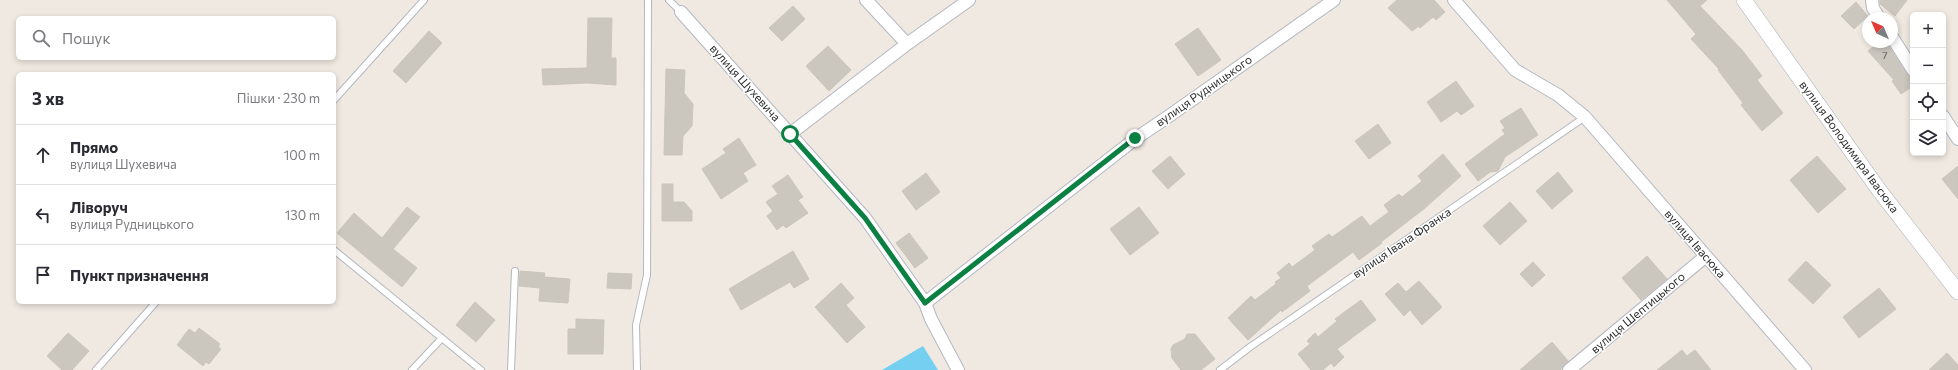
<!DOCTYPE html>
<html lang="uk">
<meta charset="utf-8">
<style>
:root{--surface:#fff;--page:#f2f2f3;--text:#2b2b33;--muted:#7c7c81;--line:#e1e1e2}
body{margin:0;font-family:Commissioner,sans-serif;background:var(--page);color:var(--text)}
.controls{position:absolute;right:12px;top:12px;display:grid;overflow:hidden;border-radius:6px;box-shadow:0 2px 6px #0003}
.controls button{width:36px;height:36px;display:grid;place-items:center;padding:0;border:0;border-bottom:1px solid var(--line);background:var(--surface);color:var(--text);font:20px sans-serif}
.compass{position:absolute;left:1862px;top:12px;width:36px;height:36px;border-radius:50%;background:var(--surface);box-shadow:0 2px 6px #0003;rotate:316deg}
.stop{position:absolute;width:12px;height:12px;margin:-9px;border:3px solid #0b8043;border-radius:50%;background:#fff}
.stop.end{background:#0b8043;border-color:#fff;box-shadow:0 1px 4px #0008}
.list{margin:0;padding:0;list-style:none}
h2{display:flex;justify-content:space-between;align-items:center;height:52px;margin:0;padding:0 16px;font-size:17px}
h2 small{font-size:13px;font-weight:400;color:var(--muted)}
.list li{display:grid;grid-template-columns:26px 1fr auto;gap:12px;align-items:center;box-sizing:border-box;height:60px;padding:0 16px;border-top:1px solid var(--line)}
.list b{display:block;font-size:15px;white-space:nowrap}
.list p{margin:0;font-size:13px;white-space:nowrap;color:var(--muted)}
.list em{font-size:13px;font-style:normal;color:var(--muted)}
.icon{flex:none;width:22px;height:22px;fill:none;stroke:currentColor;stroke-width:2;stroke-linecap:round;stroke-linejoin:round}
.map{position:relative;flex:none;width:1958px;height:370px;overflow:hidden}
.search{position:absolute;background:var(--surface);box-shadow:0 2px 6px #0003;left:16px;top:16px;width:320px;height:44px;display:flex;align-items:center;gap:10px;box-sizing:border-box;padding:0 14px;border-radius:6px;color:var(--muted);font-size:15px}
.panel{position:absolute;background:var(--surface);box-shadow:0 2px 6px #0003;left:16px;top:72px;width:320px;height:232px;border-radius:6px}
.map>svg:first-child{display:block}
.water{fill:#75cff0}
.building{fill:#cbc7bf;stroke:#cbc5ba}
.lines{fill:none;stroke-linecap:round;stroke-linejoin:round}
.service-casing{stroke:#b4b7c1;stroke-width:8}
.minor-casing{stroke:#b4b7c1;stroke-width:14}
.tertiary-casing{stroke:#b4b7c1;stroke-width:16}
.service{stroke:#fff;stroke-width:6}
.minor{stroke:#fff;stroke-width:12}
.tertiary{stroke:#fff;stroke-width:15}
.route{stroke:#0b8043;stroke-width:5}
.labels{text-anchor:middle;stroke-width:3;stroke-linejoin:round;paint-order:stroke}
.number-label{font-size:10px;fill:#555452}
.street-label{font-size:12px;fill:#2e2e2e;stroke:#fff}
</style>
<div class="map">
<svg width="1958" height="370" viewBox="0 0 1958 370">
<rect width="100%" height="100%" fill="#efe9e1"/>
<path class="water" d="M 923,346 L 938,370 L 882,370 Z"/>
<path class="building" d="M 1397,0 L 1434,0 L 1445,12 L 1436,20 L 1433,17 L 1420,28 L 1419,26 L 1412,31 L 1388,8 Z
M 1667,0 L 1707,0 L 1700,6 L 1742,50 L 1762,76 L 1757,80 L 1783,113 L 1762,131 L 1741,105 L 1743,103 L 1718,70 L 1719,69 L 1691,39 L 1696,34 Z
M 1880,0 L 1907,0 L 1895,16 L 1880,4 Z
M 1856,2 L 1868,16 L 1854,29 L 1841,16 Z
M 793,6 L 805,19 L 782,41 L 769,28 Z
M 588,18 L 612,18 L 611,58 L 616,58 L 616,85 L 587,83 L 543,85 L 542,69 L 587,68 Z
M 1198,28 L 1221,60 L 1198,76 L 1175,44 Z
M 429,31 L 442,43 L 406,83 L 393,71 Z
M 1879,42 L 1886,42 L 1907,74 L 1913,79 L 1913,86 L 1901,94 L 1892,81 L 1894,80 L 1868,51 Z
M 828,46 L 851,70 L 829,91 L 806,66 Z
M 666,69 L 685,70 L 684,93 L 693,104 L 692,126 L 683,136 L 682,155 L 664,155 Z
M 1456,81 L 1474,106 L 1461,115 L 1457,111 L 1441,122 L 1427,102 Z
M 1521,108 L 1538,135 L 1505,157 L 1498,171 L 1490,172 L 1478,181 L 1465,164 L 1505,134 L 1502,130 L 1505,128 L 1500,121 Z
M 1378,124 L 1391,143 L 1369,159 L 1355,141 Z
M 739,138 L 756,165 L 743,173 L 748,181 L 721,199 L 702,169 L 726,153 L 723,149 Z
M 1443,154 L 1461,176 L 1425,208 L 1381,242 L 1382,243 L 1359,260 L 1353,252 L 1307,286 L 1310,291 L 1282,312 L 1281,310 L 1248,340 L 1228,318 L 1251,296 L 1255,300 L 1276,284 L 1275,282 L 1281,278 L 1277,273 L 1289,263 L 1292,267 L 1315,250 L 1312,246 L 1329,234 L 1332,237 L 1362,216 L 1370,226 L 1389,212 L 1384,205 L 1399,194 L 1402,197 L 1422,181 L 1418,176 Z
M 1170,156 L 1185,174 L 1168,189 L 1152,171 Z
M 1817,156 L 1846,189 L 1818,213 L 1790,180 Z
M 1958,166 L 1958,199 L 1942,179 Z
M 1558,172 L 1573,191 L 1552,209 L 1536,191 Z
M 926,173 L 940,192 L 916,210 L 902,191 Z
M 788,175 L 803,197 L 798,200 L 808,213 L 786,228 L 783,225 L 777,230 L 767,216 L 773,211 L 766,202 L 778,194 L 772,186 Z
M 662,184 L 673,184 L 673,202 L 684,202 L 692,211 L 692,221 L 662,221 Z
M 1510,202 L 1527,221 L 1500,245 L 1483,226 Z
M 407,207 L 420,217 L 393,249 L 417,268 L 402,287 L 337,233 L 354,213 L 382,238 Z
M 1139,207 L 1159,233 L 1130,255 L 1110,229 Z
M 909,233 L 928,258 L 915,268 L 896,243 Z
M 793,251 L 809,279 L 794,288 L 790,282 L 741,310 L 729,289 Z
M 1647,256 L 1667,279 L 1641,300 L 1622,278 Z
M 1806,261 L 1831,285 L 1813,304 L 1788,280 Z
M 1533,262 L 1545,275 L 1532,287 L 1520,274 Z
M 520,271 L 545,273 L 544,277 L 570,279 L 568,303 L 539,301 L 540,288 L 519,286 Z
M 608,273 L 632,274 L 631,289 L 607,288 Z
M 1419,281 L 1442,307 L 1422,325 L 1410,310 L 1404,316 L 1385,294 L 1398,283 L 1406,292 Z
M 841,283 L 854,298 L 846,305 L 865,327 L 847,343 L 815,307 Z
M 1879,288 L 1896,309 L 1859,338 L 1843,317 Z
M 1361,300 L 1376,320 L 1337,349 L 1344,357 L 1334,367 L 1331,363 L 1323,370 L 1311,370 L 1298,354 L 1310,344 L 1307,341 L 1315,333 L 1318,337 L 1337,321 L 1335,319 Z
M 475,302 L 495,320 L 476,342 L 456,325 Z
M 576,319 L 604,320 L 603,354 L 568,354 L 568,329 L 576,329 Z
M 199,328 L 220,344 L 218,347 L 221,349 L 209,364 L 206,362 L 203,366 L 177,345 L 189,329 L 195,333 Z
M 68,333 L 89,351 L 72,370 L 62,370 L 47,356 Z
M 1187,334 L 1195,334 L 1215,359 L 1201,370 L 1181,370 L 1172,358 L 1171,349 L 1173,345 L 1185,339 Z
M 1552,342 L 1568,361 L 1560,370 L 1520,370 Z
M 1682,350 L 1687,356 L 1695,350 L 1711,370 L 1657,370 Z
M 1947,353 L 1958,365 L 1958,370 L 1929,370 Z"/>
<g class="lines">
<defs>
<path id="service" d="M 669,0 L 681,12
M 334,100 L 424,0
M 334,250 L 481,370
M 96,370 L 156,302
M 412,370 L 442,338
M 511,370 L 515,271
M 637,370 L 636,325 L 647,275 L 648,0
M 1220,370 L 1250,347 L 1585,117"/>
<path id="minor" d="M 866,0 L 907,44
M 1454,0 L 1515,70 L 1558,95 L 1585,117 L 1805,370
M 1872,0 L 1873,8 L 1879,18
M 681,12 L 865,218 L 925,303 L 931,319 L 958,370
M 1892,37 L 1913,70
M 1943,116 L 1958,139
M 790,134 L 907,44 L 969,0
M 925,303 L 1135,139 L 1169,116 L 1334,0
M 1569,370 L 1706,256"/>
<path id="tertiary" d="M 1744,0 L 1879,190 L 1958,292"/>
</defs>
<use href="#service" class="service-casing"/>
<use href="#minor" class="minor-casing"/>
<use href="#tertiary" class="tertiary-casing"/>
<use href="#service" class="service"/>
<use href="#minor" class="minor"/>
<use href="#tertiary" class="tertiary"/>
</g>
<g class="lines">
<path class="route" d="M 790,134 L 865,218 L 925,303 L 1135,138"/>
</g>
<g class="labels">
<g class="number-label">
<text x="1885" y="59">7</text>
</g>
<g class="street-label">
<text transform="translate(745 83) rotate(48)" y="4">вулиця Шухевича</text>
<text transform="translate(1204 91) rotate(-35)" y="4">вулиця Рудницького</text>
<text transform="translate(1849 147) rotate(54)" y="4">вулиця Володимира Івасюка</text>
<text transform="translate(1402 243) rotate(-34)" y="4">вулиця Івана Франка</text>
<text transform="translate(1695 244) rotate(49)" y="4">вулиця Івасюка</text>
<text transform="translate(1638 313) rotate(-40)" y="4">вулиця Шептицького</text>
</g>
</g>
</svg>
<div class="controls">
<button>+</button>
<button>−</button>
<button><svg class="icon" aria-label="locate" viewBox="0 0 24 24"><circle cx="12" cy="12" r="6"/><path d="M12 2v4M12 18v4M2 12h4M18 12h4"/></svg></button>
<button><svg class="icon" aria-label="layers" viewBox="0 0 24 24"><path d="M12 4l9 5-9 5-9-5zM3 14l9 5 9-5"/></svg></button>
</div>
<svg class="compass" viewBox="-18 -18 36 36"><path d="M0-13l5 13h-10z" fill="#e53935"/><path d="M0 13l5-13h-10z" fill="#7c7c81"/></svg>
<div class="stop" style="left:790px;top:134px"></div>
<div class="stop end" style="left:1135px;top:138px"></div>
<div class="search"><svg class="icon" aria-label="search" viewBox="0 0 24 24"><circle cx="10" cy="10" r="6"/><path d="M15 15l6 6"/></svg>Пошук</div>
<section class="panel">
<h2>3 хв<small>Пішки · 230 m</small></h2>
<ul class="list">
<li><svg class="icon" aria-label="ahead" viewBox="0 0 24 24"><path d="M12 20V5M6 11l6-6 6 6"/></svg><div><b>Прямо</b><p>вулиця Шухевича</p></div><em>100 m</em></li>
<li><svg class="icon" aria-label="left" viewBox="0 0 24 24"><path d="M17 20v-9H6M10 6l-5 5 5 5"/></svg><div><b>Ліворуч</b><p>вулиця Рудницького</p></div><em>130 m</em></li>
<li><svg class="icon" aria-label="arrive" viewBox="0 0 24 24"><path d="M6 21V4h12l-3 4 3 4H6"/></svg><div><b>Пункт призначення</b></div></li>
</ul>
</section>
</div>
